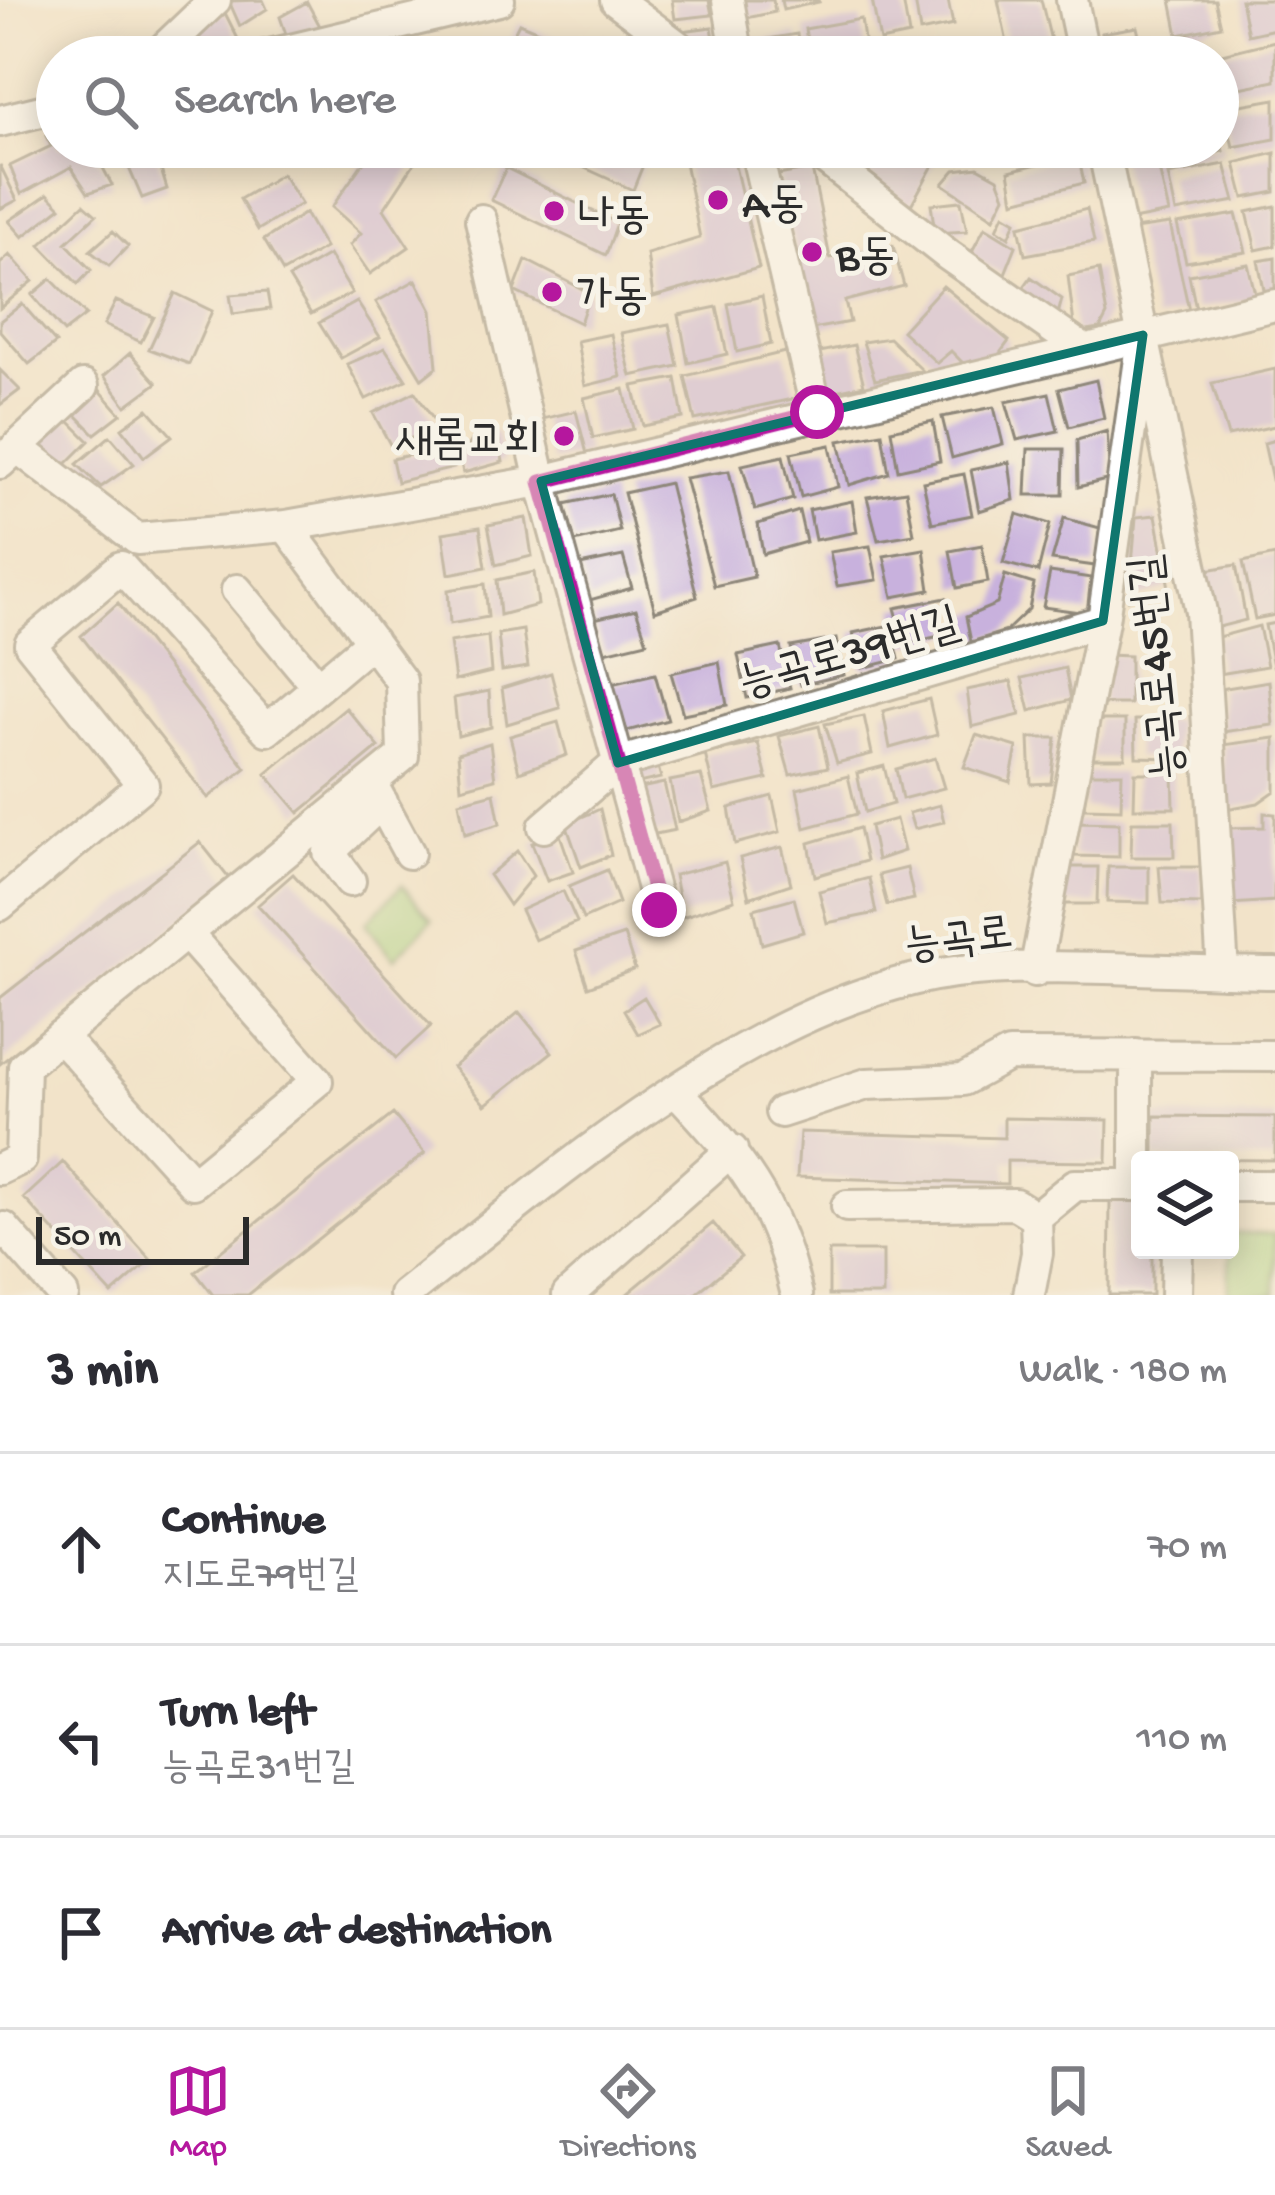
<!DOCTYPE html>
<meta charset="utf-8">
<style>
:root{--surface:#fff;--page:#f2f2f3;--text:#2b2b33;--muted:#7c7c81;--line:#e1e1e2;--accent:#b5179e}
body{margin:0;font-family:"Gochi Hand","Poor Story",sans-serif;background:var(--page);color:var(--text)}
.controls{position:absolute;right:36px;bottom:36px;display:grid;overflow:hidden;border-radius:12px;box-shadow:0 6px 30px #0003}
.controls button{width:108px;height:108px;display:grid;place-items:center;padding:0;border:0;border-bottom:3px solid var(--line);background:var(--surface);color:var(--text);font:60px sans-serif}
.scale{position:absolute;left:36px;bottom:30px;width:213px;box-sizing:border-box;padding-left:12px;border:6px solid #2b2b2b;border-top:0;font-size:33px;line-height:42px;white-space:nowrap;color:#2b2b2b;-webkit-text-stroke:9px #f7f3e8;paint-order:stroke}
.stop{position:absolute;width:36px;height:36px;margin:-27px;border:9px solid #b5179e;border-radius:50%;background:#fff}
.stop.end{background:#b5179e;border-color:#fff;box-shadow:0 3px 12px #0008}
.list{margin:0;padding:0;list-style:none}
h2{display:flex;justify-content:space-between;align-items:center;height:156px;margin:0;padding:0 48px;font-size:51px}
h2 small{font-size:39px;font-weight:400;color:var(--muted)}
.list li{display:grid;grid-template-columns:78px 1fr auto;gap:36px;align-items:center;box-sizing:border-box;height:192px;padding:0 48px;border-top:3px solid var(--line)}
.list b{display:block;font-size:45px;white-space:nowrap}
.list p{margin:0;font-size:39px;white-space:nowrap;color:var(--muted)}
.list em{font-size:39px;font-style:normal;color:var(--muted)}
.icon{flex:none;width:66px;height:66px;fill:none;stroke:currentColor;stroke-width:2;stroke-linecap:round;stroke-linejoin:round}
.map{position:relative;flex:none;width:1275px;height:1295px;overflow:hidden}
.search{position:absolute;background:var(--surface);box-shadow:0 6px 30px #0003;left:36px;right:36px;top:36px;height:132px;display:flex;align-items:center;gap:30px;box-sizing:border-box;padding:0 42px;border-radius:66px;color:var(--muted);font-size:45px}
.sheet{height:732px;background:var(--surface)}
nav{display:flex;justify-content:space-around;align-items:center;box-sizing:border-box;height:168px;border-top:3px solid var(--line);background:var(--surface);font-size:33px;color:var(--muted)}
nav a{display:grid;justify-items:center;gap:6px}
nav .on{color:var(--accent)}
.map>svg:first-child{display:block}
.green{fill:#a3d280;stroke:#677e56;stroke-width:3}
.building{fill:#c8b1dd}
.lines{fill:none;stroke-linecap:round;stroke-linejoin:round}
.minor-casing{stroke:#8e877a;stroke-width:36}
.minor{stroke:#fff;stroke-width:30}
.route{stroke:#b5179e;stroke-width:15}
.marked{fill:none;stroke:#0f766e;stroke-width:9;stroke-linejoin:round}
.poi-dot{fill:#b5179e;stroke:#f7f3e8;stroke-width:4.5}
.labels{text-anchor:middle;stroke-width:10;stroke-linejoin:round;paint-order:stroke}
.poi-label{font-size:45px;fill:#2b2b2b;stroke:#f7f3e8;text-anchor:start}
.street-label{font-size:45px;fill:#2b2b2b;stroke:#f7f3e8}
</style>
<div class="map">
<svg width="1275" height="1295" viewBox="0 0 1275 1295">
<rect width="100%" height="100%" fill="#f7f3e8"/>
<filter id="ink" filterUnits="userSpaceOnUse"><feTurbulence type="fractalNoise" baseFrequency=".00833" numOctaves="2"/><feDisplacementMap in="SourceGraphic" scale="24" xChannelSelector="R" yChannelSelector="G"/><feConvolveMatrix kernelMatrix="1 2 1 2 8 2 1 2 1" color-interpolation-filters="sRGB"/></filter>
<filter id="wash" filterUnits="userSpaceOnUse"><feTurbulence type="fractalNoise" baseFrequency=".004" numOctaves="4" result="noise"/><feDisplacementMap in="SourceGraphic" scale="48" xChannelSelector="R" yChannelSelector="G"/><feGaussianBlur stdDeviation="2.7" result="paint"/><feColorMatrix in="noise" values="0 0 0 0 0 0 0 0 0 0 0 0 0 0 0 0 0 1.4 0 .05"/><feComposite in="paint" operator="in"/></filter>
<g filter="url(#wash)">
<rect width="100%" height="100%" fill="#f2e3c9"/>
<path class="green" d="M 402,885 L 432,920 L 394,959 L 366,923 Z
M 1230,1233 L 1275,1234 L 1275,1295 L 1228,1295 Z"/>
<g id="blocks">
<path class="building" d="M 263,0 L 267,9 L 240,26 L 229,1 Z
M 672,0 L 709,0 L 712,15 L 675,19 Z
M 739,0 L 773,0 L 775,12 L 742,19 Z
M 781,0 L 818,0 L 819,2 L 783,10 Z
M 872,0 L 903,0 L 909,35 L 880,41 Z
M 915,0 L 948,0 L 953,25 L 920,32 Z
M 998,0 L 1041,0 L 1055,57 L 1010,57 Z
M 1171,0 L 1215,0 L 1221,26 L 1178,35 Z
M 1241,0 L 1275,0 L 1275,29 L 1248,35 Z
M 307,2 L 322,30 L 287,37 L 280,17 Z
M 224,11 L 242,47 L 200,56 L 191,35 Z
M 861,19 L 866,53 L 810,57 L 805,29 Z
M 519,23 L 600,57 L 508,57 L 503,55 Z
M 712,27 L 717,57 L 682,31 Z
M 1137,27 L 1144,57 L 1108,57 L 1102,33 Z
M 797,34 L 802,57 L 749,57 L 745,43 Z
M 1275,41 L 1275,81 L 1220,92 L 1218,55 Z
M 1275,99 L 1275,139 L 1233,147 L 1224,108 Z
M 57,130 L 57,147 L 92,147 L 112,185 L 88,193 L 71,167 L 21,194 L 10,166 L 51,146 L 46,136 Z
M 1220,138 L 1223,151 L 1165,163 L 1161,147 L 1218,147 Z
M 120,147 L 154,147 L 167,189 L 142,198 Z
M 374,147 L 423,150 L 384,209 L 409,247 L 370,274 L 350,245 L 361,233 L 332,207 Z
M 539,147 L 615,147 L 645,160 L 633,190 Z
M 875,147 L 919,147 L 936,160 L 911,205 L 861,169 Z
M 1118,147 L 1154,147 L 1169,213 L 1133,220 Z
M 731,149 L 759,268 L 653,297 L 647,254 L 700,238 L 685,162 Z
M 1275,153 L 1275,192 L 1244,198 L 1235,163 Z
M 1078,154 L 1084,183 L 1014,201 L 1009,171 Z
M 1225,164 L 1235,201 L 1176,212 L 1168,175 Z
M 0,165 L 17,200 L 0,209 Z
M 978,167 L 998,178 L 1005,196 L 994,218 L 943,184 L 955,170 Z
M 506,168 L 617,223 L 606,255 L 491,200 Z
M 812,169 L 830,258 L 893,246 L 904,286 L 845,301 L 850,322 L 812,329 L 778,175 Z
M 282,174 L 301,204 L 258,230 L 240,199 Z
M 48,194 L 61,207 L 23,237 L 9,221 Z
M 961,201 L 967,231 L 935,233 L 931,204 Z
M 84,204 L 96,215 L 66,243 L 91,270 L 78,284 L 40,245 Z
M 1275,206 L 1275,246 L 1256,250 L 1247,212 Z
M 1087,209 L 1094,242 L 1025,255 L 1019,226 Z
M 305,213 L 325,248 L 283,272 L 264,240 Z
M 1004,214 L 1016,221 L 1009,237 L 997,229 Z
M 1236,214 L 1246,252 L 1186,262 L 1177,224 Z
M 1170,224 L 1189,310 L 1155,320 L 1134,229 Z
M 985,227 L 1016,246 L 1004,276 L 970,255 Z
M 113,231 L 128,246 L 109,266 L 90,251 Z
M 10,255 L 33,281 L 0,308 L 0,264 Z
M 329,255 L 352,293 L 311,314 L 289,278 Z
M 1275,258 L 1275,292 L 1265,294 L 1258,261 Z
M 526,260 L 590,293 L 580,323 L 514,291 Z
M 1248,264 L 1256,298 L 1196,309 L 1189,275 Z
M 1099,270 L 1107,315 L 1100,329 L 1075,333 L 1068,276 Z
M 1031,277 L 1062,299 L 1056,322 L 1019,294 Z
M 51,279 L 86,315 L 64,332 L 32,295 Z
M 416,280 L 432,311 L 437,367 L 422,379 L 376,302 Z
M 943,286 L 1009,341 L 998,356 L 964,364 L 951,351 L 937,363 L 902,331 Z
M 267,292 L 270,309 L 233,314 L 230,295 Z
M 175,293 L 212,311 L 189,364 L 149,349 Z
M 762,296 L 771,344 L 737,352 L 728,304 Z
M 116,301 L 154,317 L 141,342 L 104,325 Z
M 357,302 L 380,337 L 341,358 L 319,323 Z
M 22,304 L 56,343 L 29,364 L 0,331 L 0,321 Z
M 717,307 L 727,354 L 688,363 L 679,315 Z
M 669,324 L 678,366 L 631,376 L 621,333 Z
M 611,334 L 621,377 L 585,386 L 577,341 Z
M 889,338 L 922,370 L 875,380 L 863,342 Z
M 854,345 L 864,385 L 826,393 L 815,353 Z
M 385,348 L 406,380 L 366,399 L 347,364 Z
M 785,352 L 797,398 L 695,420 L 685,376 Z
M 130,353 L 157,383 L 126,406 L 104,376 Z
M 1275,369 L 1275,426 L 1228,436 L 1212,383 Z
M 0,370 L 20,390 L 0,405 Z
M 676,378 L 683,418 L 643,426 L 633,386 Z
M 1096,380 L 1104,418 L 1069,427 L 1059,389 Z
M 97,387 L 121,414 L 95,434 L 72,411 Z
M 624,389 L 633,429 L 593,438 L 584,398 Z
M 415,392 L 437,425 L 392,448 L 373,413 Z
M 1049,393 L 1058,431 L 1017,440 L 1006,402 Z
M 994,407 L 1003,444 L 952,458 L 942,417 Z
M 148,409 L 172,436 L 144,457 L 122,428 Z
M 576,411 L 587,454 L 552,462 L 542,419 Z
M 66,418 L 89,441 L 64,466 L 38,442 Z
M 933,421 L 940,461 L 898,470 L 891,430 Z
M 1107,431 L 1110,479 L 1078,487 L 1077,440 Z
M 497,432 L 503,462 L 463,473 L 460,457 L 476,435 Z
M 882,433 L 889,473 L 849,485 L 839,441 Z
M 110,436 L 134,464 L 101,487 L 77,464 Z
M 1275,440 L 1275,484 L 1273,484 L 1264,443 Z
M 830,445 L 838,487 L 801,497 L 791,453 Z
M 449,446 L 454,468 L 397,482 L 392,459 Z
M 1028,449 L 1064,449 L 1063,495 L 1026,495 Z
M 783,456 L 793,499 L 755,510 L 742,465 Z
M 1009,462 L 1014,500 L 979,511 L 971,470 Z
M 729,471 L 754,577 L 714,586 L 685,478 Z
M 964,474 L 972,515 L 932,523 L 923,482 Z
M 669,483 L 697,597 L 655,611 L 624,493 Z
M 906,491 L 914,534 L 878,540 L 867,497 Z
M 611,494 L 620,531 L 575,542 L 565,504 Z
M 852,501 L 857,532 L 815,540 L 809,510 Z
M 799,511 L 806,542 L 763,554 L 758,524 Z
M 1017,514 L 1050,524 L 1038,572 L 1003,563 Z
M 1156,515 L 1169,588 L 1129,600 L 1136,517 Z
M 526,518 L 532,556 L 496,565 L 488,525 Z
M 1064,518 L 1100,528 L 1095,566 L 1052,560 Z
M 480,527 L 486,567 L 449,574 L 443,533 Z
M 982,545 L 988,582 L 957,588 L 950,551 Z
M 870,546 L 877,580 L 837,586 L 830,552 Z
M 924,549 L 930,590 L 893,597 L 884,556 Z
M 1275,555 L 1275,615 L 1255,619 L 1243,562 Z
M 623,556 L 632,588 L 590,600 L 580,565 Z
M 1236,565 L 1246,620 L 1211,629 L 1201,571 Z
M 534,572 L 538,605 L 500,615 L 497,580 Z
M 1050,572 L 1091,578 L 1087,613 L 1043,607 Z
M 1005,575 L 1034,584 L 1029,609 L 1006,631 L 971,642 L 966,617 L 997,604 Z
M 485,584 L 488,617 L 450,624 L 448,590 Z
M 946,598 L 952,633 L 905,644 L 895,608 Z
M 118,603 L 246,768 L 208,798 L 81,636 Z
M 636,609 L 647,642 L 605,652 L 594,619 Z
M 1275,623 L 1275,666 L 1273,666 L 1265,625 Z
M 891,625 L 899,659 L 863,668 L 853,633 Z
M 1259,626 L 1267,666 L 1219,674 L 1214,638 Z
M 523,630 L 528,667 L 502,671 L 498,634 Z
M 488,636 L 491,672 L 455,681 L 450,642 Z
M 836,639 L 844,675 L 801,685 L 791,647 Z
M 780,646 L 790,688 L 747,698 L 738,655 Z
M 1106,655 L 1130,656 L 1130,704 L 1101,704 Z
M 719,662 L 727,705 L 683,714 L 671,673 Z
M 1065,668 L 1071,700 L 1030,711 L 1022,678 Z
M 551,673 L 560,708 L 507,724 L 502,688 Z
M 655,674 L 668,720 L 627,731 L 611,684 Z
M 1011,681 L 1020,715 L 972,727 L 967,690 Z
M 1269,681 L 1273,725 L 1222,732 L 1220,689 Z
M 489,691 L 491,727 L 458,736 L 454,698 Z
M 929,699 L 937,735 L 890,748 L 883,711 Z
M 346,708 L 379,747 L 299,813 L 266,774 Z
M 864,716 L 872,754 L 837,763 L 825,724 Z
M 1097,720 L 1125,720 L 1125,758 L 1092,758 Z
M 1135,720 L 1175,720 L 1174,758 L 1136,757 Z
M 558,722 L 567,755 L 519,772 L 510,736 Z
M 819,726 L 828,767 L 790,775 L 779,736 Z
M 976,735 L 1017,747 L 1010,782 L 964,767 Z
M 1029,738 L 1056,738 L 1051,783 L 1031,784 Z
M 1275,738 L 1275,791 L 1258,803 L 1226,809 L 1223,745 Z
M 490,743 L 495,779 L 461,788 L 458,753 Z
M 758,743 L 767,779 L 714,791 L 705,754 Z
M 935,758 L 944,788 L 902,799 L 896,769 Z
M 657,763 L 661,778 L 634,784 L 632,770 Z
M 884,766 L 893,804 L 865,812 L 857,773 Z
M 1087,773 L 1122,773 L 1121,809 L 1084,808 Z
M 1135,773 L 1173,773 L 1174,808 L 1134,808 Z
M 701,775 L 711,811 L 678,822 L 670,781 Z
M 848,776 L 857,814 L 805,828 L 797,789 Z
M 664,783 L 675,830 L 646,836 L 636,789 Z
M 494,793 L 500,824 L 465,834 L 459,802 Z
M 772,796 L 780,832 L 735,844 L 729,808 Z
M 940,805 L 944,822 L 914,829 L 909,813 Z
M 600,809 L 611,855 L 581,867 L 566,824 Z
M 1264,813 L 1275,814 L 1274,901 L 1231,904 L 1230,828 L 1264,827 Z
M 896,819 L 904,851 L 877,860 L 870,826 Z
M 1075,822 L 1119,823 L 1119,857 L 1073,856 Z
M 1132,822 L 1173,822 L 1174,857 L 1131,857 Z
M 859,828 L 866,861 L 815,876 L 809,843 Z
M 559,832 L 573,872 L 547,881 L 532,843 Z
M 200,842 L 231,881 L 0,1064 L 0,998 Z
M 782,847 L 791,884 L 749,898 L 740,858 Z
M 517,851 L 533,876 L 509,905 L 489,875 Z
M 725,862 L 734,900 L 682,917 L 674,875 Z
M 1065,867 L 1098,867 L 1097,904 L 1060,904 Z
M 1108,867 L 1149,867 L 1149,903 L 1107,902 Z
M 1159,867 L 1201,867 L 1202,904 L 1162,903 Z
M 907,868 L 914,899 L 887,905 L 879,875 Z
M 607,870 L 619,903 L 583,919 L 569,886 Z
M 293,874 L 431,1026 L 396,1058 L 258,905 Z
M 869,878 L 876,913 L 827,923 L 819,891 Z
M 563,891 L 577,922 L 535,940 L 521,910 Z
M 794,898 L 803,932 L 762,944 L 754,909 Z
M 624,935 L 635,969 L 588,987 L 576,951 Z
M 644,997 L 660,1024 L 638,1034 L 624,1010 Z
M 519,1012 L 552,1052 L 485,1105 L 453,1067 Z
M 393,1114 L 425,1153 L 248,1295 L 213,1295 L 195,1272 Z
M 1154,1116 L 1275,1117 L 1275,1160 L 1154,1159 Z
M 1004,1118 L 1108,1120 L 1107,1162 L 1007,1161 L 1007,1184 L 797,1177 L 800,1132 L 1004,1138 Z
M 63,1162 L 151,1260 L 112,1294 L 24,1198 Z
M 1110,1201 L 1140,1201 L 1140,1250 L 1152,1250 L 1152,1295 L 1109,1295 Z
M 713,1223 L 741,1257 L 694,1295 L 626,1295 Z
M 829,1251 L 883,1251 L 883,1295 L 829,1295 Z"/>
</g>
</g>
<g filter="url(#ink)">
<use href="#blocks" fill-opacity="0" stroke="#8e877a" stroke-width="3"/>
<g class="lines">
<defs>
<path id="minor" d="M 616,0 L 692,57
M 728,0 L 738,57
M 1072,0 L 1084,57
M 155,57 L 215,0
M 261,57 L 499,0
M 0,121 L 57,107
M 755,147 L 817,412
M 810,147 L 948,255 L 1084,350
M 1103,147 L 1201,612 L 1223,972
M 481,220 L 541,481 L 659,910
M 17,447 L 137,539 L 286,526 L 541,481 L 1275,305
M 0,463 L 83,386
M 237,590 L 318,687
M 374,788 L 409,853
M 544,827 L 618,763 L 1103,621
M 350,881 L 329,852 L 382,802
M 0,905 L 143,785 L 30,644 L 121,567 L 267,730 L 372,641
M 1035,971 L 1103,621 L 1140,359
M 60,1036 L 193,1183 L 317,1081 L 188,935
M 676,1090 C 740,1159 776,1201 797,1295
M 781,1112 L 867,1084 L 963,1080 L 1009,1055 L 1275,1056
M 0,1169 L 21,1159 L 24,1066 L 403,756 L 401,681 L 286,526
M 1136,1185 L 1136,1055
M 1230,1186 L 1275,1186
M 847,1206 L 1015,1204 L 1036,1217 L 1037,1253 L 1029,1295
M 1036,1217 L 1075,1185 L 1140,1185
M 0,1231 L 4,1228 L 63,1295
M 405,1295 C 558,1174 774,984 975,970 C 1073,963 1176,972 1275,973
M 568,1295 L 732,1150
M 1176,1295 L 1177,1250"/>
</defs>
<use href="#minor" class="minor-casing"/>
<use href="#minor" class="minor"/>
</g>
</g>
<g class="lines" filter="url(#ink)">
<path class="route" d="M 659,910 L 541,482 L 817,412"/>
</g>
<path d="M0 0H1275V1295H0ZM 1143,335 L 1103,621 L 618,763 L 541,481 Z" fill="#f2e3c9" fill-opacity=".55" fill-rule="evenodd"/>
<path class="marked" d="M 1143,335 L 1103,621 L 618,763 L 541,481 Z"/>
<g class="poi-dot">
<circle cx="718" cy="200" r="12"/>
<circle cx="554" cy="211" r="12"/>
<circle cx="812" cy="252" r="12"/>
<circle cx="552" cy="292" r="12"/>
<circle cx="564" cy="436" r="12"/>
</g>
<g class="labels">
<g class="poi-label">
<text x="742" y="216">A동</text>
<text x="578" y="227">나동</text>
<text x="836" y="268">B동</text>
<text x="576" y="308">가동</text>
<text x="540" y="452" text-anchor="end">새롬교회</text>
</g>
<g class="street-label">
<text transform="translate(848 649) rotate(-16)" y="16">능곡로39번길</text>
<text transform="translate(1153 668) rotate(-96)" y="16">능곡로45번길</text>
<text transform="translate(958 935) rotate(-7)" y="16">능곡로</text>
</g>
</g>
</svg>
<div class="controls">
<button><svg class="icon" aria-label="layers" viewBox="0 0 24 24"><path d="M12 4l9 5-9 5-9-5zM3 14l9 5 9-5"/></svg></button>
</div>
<div class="scale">50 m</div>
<div class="stop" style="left:817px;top:412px"></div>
<div class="stop end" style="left:659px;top:910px"></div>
<div class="search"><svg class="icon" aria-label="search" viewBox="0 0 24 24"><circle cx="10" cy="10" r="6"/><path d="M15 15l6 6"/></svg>Search here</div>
</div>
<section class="sheet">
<h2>3 min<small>Walk · 180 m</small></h2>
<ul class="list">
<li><svg class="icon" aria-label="ahead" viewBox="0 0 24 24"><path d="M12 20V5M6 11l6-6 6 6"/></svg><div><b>Continue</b><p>지도로79번길</p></div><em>70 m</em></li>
<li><svg class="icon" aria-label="left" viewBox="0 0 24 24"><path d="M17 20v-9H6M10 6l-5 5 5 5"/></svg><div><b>Turn left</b><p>능곡로31번길</p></div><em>110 m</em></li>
<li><svg class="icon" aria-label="arrive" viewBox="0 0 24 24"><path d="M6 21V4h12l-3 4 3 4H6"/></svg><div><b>Arrive at destination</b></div></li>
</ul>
</section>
<nav>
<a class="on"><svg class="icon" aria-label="map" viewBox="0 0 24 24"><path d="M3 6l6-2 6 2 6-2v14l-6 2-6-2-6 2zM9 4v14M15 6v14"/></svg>Map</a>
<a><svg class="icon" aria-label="directions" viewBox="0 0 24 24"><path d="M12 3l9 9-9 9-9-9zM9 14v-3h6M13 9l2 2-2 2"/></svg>Directions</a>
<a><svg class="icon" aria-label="saved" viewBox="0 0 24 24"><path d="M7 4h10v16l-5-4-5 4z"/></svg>Saved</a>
</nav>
